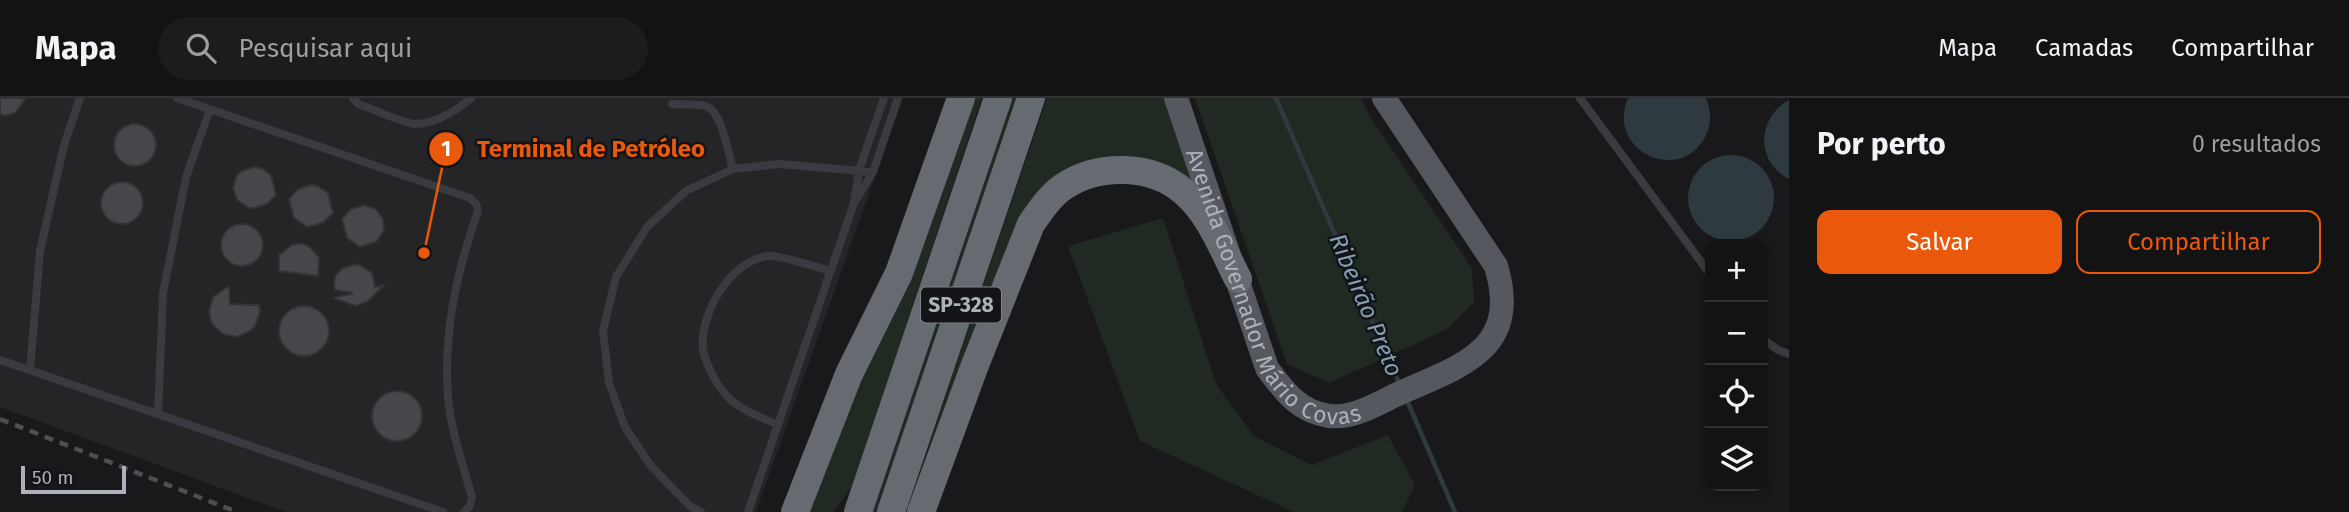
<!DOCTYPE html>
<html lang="pt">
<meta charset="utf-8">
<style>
:root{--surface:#131314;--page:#1c1c1d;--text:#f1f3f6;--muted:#9d9ea0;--line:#323234;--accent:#ea580c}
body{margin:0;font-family:"Fira Sans",sans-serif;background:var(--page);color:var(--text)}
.controls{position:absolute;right:21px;bottom:21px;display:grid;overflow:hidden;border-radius:14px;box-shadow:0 4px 10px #0003}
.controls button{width:63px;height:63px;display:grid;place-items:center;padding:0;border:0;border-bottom:2px solid var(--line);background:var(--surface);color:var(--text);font:35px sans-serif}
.scale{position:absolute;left:21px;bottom:18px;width:105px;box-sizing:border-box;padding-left:7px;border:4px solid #acb1bb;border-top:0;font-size:19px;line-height:24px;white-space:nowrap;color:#acb1bb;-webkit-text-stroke:5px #141416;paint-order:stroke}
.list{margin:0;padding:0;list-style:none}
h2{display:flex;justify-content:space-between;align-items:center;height:91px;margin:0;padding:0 28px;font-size:30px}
h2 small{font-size:23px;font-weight:400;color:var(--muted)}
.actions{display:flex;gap:14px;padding:21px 28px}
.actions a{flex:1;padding:16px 0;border:2px solid var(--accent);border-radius:14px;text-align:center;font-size:24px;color:var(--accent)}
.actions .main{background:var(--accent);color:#fff}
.icon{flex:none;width:38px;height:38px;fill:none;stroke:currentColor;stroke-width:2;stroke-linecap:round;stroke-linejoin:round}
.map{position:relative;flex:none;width:1789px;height:414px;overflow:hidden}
header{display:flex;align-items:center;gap:42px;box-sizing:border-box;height:98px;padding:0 35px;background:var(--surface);border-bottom:2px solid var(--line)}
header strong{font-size:33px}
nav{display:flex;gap:38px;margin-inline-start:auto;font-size:24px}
.search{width:490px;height:63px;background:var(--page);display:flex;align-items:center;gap:18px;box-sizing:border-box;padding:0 24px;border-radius:38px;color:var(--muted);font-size:26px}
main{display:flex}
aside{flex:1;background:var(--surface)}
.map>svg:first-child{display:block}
.built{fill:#252528}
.green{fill:#212a22}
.water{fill:#2f3940}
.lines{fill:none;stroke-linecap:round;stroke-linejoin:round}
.stream{stroke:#2f3940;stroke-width:4.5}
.building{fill:#46474b;stroke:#333337;stroke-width:2}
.service{stroke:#3a3b40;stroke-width:8}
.primary{stroke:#56585f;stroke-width:24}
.motorway{stroke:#666a71;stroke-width:28}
.rail{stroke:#4d4f55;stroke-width:4.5;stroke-dasharray:9 7;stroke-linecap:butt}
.labels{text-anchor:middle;stroke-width:5;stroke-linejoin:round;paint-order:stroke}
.shield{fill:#141416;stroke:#7e828a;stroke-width:2}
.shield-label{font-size:21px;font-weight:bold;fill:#acb1bb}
.street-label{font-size:23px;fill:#acb1bb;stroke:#141416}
.water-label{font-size:24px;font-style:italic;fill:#839fb5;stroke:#141416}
.leader{fill:none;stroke:#e8590c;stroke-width:2.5}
.callout-dot{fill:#e8590c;stroke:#141416;stroke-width:2.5}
.mark-label{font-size:21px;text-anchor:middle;font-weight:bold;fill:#fff}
.callout-label{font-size:24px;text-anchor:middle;font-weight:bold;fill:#e8590c;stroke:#141416;stroke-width:5;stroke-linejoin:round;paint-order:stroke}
</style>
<header>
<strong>Mapa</strong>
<div class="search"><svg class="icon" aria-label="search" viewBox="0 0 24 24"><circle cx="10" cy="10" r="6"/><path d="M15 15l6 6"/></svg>Pesquisar aqui</div>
<nav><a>Mapa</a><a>Camadas</a><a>Compartilhar</a></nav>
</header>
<main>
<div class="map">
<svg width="1789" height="414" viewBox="0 0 1789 414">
<rect width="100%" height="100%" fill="#19191b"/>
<path class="built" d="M 0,0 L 903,0 L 756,414 L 286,414 L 0,309 Z"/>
<path class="green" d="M 968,0 L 982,0 L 852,389 L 833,414 L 804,414 Z
M 1008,0 L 1021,0 L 881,414 L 867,414 Z
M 1047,0 L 1166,0 L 1192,84 L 1066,74 L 912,414 L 906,414 Z
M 1195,0 L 1361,0 L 1370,19 L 1472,170 L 1474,205 L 1446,232 L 1329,285 L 1287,266 Z
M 1163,120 L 1216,286 L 1254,338 L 1312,367 L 1388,337 L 1415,387 L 1402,414 L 1294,414 L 1140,343 L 1068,148 Z"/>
<path class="water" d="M 1628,0 L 1706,0 C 1711,12 1712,25 1706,37 C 1682,88 1605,54 1628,0 Z
M 1789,2 L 1789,81 C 1755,64 1757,19 1789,2 Z
M1688 100a43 43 0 1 1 86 0a43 43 0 1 1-86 0Z"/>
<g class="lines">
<path class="stream" d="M 1276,0 L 1399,285
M 1406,300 L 1455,414"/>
</g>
<path class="building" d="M 0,0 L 26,0 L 15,15 L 5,18 L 0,16 Z
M114 47a21 21 0 1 1 42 0a21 21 0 1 1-42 0Z
M 254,69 L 261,70 L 271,77 L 276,97 L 267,106 L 250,111 L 237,102 L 233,90 L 237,77 L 242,73 Z
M101 105a21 21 0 1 1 42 0a21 21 0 1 1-42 0Z
M 311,87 L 317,88 L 328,95 L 333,115 L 323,125 L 307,129 L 294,120 L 289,101 L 298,91 Z
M 364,107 L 376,111 L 383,121 L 384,128 L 383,134 L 376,144 L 360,149 L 347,140 L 342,121 L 351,111 Z
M221 147a21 21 0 1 1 42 0a21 21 0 1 1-42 0Z
M 302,145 L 311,150 L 319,160 L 318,178 L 279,173 L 279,157 L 292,147 Z
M 358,166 L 372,175 L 375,189 L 384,187 L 367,204 L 355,208 L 334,200 L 353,195 L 335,192 L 334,187 L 335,178 L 343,170 Z
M 229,188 L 230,206 L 259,207 L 260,214 L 255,228 L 250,233 L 237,239 L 223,236 L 213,227 L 210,220 L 209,213 L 213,199 Z
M279 233a25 25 0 1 1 50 0a25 25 0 1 1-50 0Z
M372 318a25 25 0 1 1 50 0a25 25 0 1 1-50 0Z"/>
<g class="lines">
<path class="service" d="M 177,0 L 470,100 L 476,106 L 478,113 C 457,173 443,234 448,299 C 451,333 463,367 472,399 L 470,408 L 464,414
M 353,0 L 358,6 C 371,10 404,26 416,26 C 436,25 456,13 471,0
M 1580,0 L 1710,176
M 672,6 C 682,7 695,5 705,8 C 722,11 728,56 733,71
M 856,102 L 873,74 L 898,0
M 1763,241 L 1778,252 L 1789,256
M 0,262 L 443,414
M 30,272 L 40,153 L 64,47 L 80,0
M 158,316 L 163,195 L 186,79 L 210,11
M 778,327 C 761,319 740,312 727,298 C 716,286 706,267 703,251 C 699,216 731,162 768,158 C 781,157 816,169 831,173
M 701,414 L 690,408 L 651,368 L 625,329 L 609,285 L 603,233 L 616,179 L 647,129 L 686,93 L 733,71 L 779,66 L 873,74
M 748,414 L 854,105 L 859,72 L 884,0"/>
<path class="primary" id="s1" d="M 1176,0 L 1267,270 C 1284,293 1299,314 1329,318 C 1354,321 1378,305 1400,295 C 1463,267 1521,251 1496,168 L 1384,0"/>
<path class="motorway" d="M 795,414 L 849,276 L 899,175 L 961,0
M 858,414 L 998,0
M 891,414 L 1031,0
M 921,414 L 975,267 L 1031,126 C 1040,113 1050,98 1063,89 C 1098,65 1152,66 1184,94 C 1210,116 1223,152 1238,181"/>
<path class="rail" d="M 0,321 L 237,414"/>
</g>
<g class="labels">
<rect class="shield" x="921" y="189.5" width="80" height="35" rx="5"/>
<g class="shield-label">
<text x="961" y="214">SP-328</text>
</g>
<g class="street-label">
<text dy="8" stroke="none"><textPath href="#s1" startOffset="226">Avenida Governador Mário Covas</textPath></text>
</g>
<g class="water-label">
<text transform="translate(1366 207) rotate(67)" y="8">Ribeirão Preto</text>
</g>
</g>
<path class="leader" d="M424 155L446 51"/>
<g class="callout-dot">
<circle cx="424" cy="155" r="7"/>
<circle cx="446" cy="51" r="18"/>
</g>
<g class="mark-label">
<text x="446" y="58">1</text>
</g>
<g class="callout-label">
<text x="591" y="59">Terminal de Petróleo</text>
</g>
</svg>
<div class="controls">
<button>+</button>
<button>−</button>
<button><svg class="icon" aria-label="locate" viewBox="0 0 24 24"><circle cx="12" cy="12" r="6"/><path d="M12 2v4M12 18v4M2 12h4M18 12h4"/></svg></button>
<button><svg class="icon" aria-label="layers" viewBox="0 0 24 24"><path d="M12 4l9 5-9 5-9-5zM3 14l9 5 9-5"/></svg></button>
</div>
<div class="scale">50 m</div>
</div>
<aside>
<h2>Por perto<small>0 resultados</small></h2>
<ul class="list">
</ul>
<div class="actions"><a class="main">Salvar</a><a>Compartilhar</a></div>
</aside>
</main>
